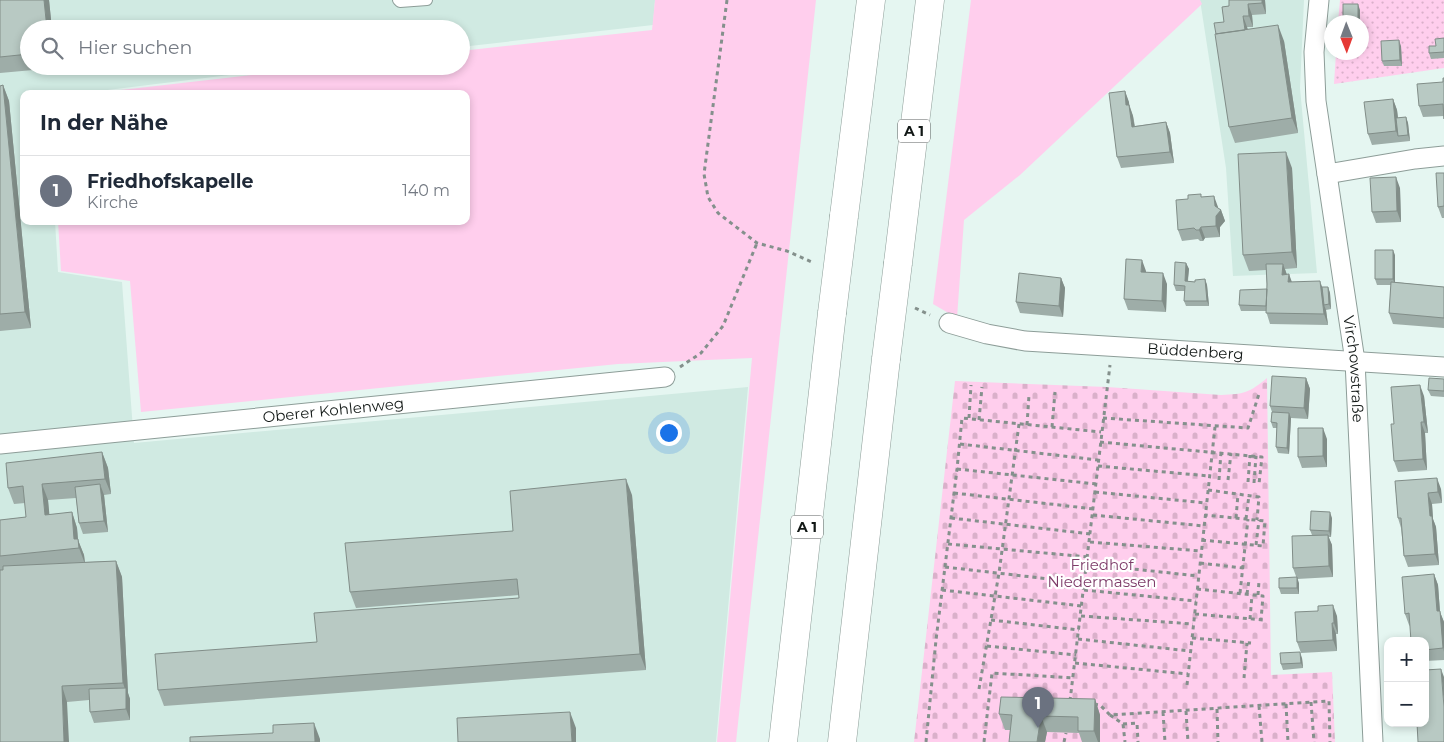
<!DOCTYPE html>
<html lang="de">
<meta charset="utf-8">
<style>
:root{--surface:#fff;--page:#f2f2f3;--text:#1f2937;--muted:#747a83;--line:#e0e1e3;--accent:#bf489e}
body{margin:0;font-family:Montserrat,sans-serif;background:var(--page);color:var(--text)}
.controls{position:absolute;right:15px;bottom:15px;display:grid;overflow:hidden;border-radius:10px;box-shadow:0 2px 8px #0003}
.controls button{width:45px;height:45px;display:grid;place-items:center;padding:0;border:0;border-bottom:1px solid var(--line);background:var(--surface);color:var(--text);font:25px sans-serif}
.compass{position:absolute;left:1324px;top:15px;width:45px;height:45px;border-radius:50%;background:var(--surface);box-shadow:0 2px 8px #0003;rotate:179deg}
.you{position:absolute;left:668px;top:432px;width:18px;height:18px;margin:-12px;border:4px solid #fff;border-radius:50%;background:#1a73e8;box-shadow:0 0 0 8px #1a73e833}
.badge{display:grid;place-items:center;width:32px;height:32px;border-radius:50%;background:var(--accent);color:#fff;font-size:16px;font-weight:700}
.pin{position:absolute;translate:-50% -41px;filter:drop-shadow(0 1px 2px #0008)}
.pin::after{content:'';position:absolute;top:26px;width:18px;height:15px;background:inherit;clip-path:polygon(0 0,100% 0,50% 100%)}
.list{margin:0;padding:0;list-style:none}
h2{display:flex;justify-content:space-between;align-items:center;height:65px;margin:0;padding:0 20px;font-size:21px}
h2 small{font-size:16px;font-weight:400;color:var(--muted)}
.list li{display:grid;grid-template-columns:32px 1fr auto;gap:15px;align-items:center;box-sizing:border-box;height:70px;padding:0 20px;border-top:1px solid var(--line)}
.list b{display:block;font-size:19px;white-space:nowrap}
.list p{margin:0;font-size:16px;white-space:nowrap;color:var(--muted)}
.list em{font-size:16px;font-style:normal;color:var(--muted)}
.icon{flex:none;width:28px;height:28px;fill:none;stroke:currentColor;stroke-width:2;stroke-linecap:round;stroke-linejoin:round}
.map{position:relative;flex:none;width:1444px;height:742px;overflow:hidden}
.search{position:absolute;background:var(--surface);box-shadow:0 2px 8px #0003;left:20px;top:20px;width:450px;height:55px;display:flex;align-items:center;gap:12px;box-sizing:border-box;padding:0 18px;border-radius:28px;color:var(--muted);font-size:19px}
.panel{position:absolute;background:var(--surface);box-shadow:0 2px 8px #0003;left:20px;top:90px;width:450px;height:135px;border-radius:10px}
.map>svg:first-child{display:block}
.built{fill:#d0eae2}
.grass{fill:#ffceed}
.cemetery{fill:url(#cemetery-stones)}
.garden{fill:url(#garden-dots)}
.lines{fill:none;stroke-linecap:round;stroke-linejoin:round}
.service-casing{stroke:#8d9d98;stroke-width:12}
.minor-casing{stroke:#8d9d98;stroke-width:21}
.motorway-casing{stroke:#8d9d98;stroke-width:29}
.path{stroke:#84908c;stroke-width:3;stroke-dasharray:4 4;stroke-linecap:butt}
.service{stroke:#fff;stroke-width:10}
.minor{stroke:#fff;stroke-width:19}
.motorway{stroke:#fff;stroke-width:28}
.motorway-bridge-casing{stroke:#8d9d98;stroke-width:29;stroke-linecap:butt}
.motorway-bridge{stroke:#fff;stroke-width:28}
.wall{fill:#9eada8}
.shaded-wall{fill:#818d88}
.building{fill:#b8c9c3;stroke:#818d88}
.labels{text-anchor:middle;stroke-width:4.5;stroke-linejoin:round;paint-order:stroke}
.shield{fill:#fff;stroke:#595d5c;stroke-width:1}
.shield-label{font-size:14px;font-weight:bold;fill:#121816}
.street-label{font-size:15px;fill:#121816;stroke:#fff}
.park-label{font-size:15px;fill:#7e3c69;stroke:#fff}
</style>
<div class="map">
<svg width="1444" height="742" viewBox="0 0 1444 742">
<defs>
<pattern id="cemetery-stones" width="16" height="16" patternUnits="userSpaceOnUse" patternTransform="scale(1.25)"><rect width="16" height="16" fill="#ffceed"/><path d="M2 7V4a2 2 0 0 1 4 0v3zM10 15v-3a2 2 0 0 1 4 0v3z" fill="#dab0ca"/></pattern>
<pattern id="garden-dots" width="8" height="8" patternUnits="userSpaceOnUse" patternTransform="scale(1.25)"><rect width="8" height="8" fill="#ffceed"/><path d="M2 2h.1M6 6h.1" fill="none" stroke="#dab0ca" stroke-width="1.8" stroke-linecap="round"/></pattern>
</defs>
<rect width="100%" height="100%" fill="#e5f6f1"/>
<path class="built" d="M 0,0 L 655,0 L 653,25 L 461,47 L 461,29 L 29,29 L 29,66 L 303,66 L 75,94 L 24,94 L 24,221 L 55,221 L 58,272 L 122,282 L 134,443 L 748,387 L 716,742 L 0,742 Z
M 1200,0 L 1304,0 L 1300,88 L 1317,273 L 1233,276 L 1226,168 Z"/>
<path class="grass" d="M 655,0 L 816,0 L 736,742 L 717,742 L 752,358 L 618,364 L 141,412 L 130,281 L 61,271 L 58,221 L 466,221 L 466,94 L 86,94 L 330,66 L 461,66 L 461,51 L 652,30 Z
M 971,0 L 1200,0 L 1202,4 L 1020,175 L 964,220 L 957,318 L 933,304 Z"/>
<path class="cemetery" d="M 1267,378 L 1271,675 L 1332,672 L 1335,742 L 914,742 L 955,381 L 1107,387 L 1221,395 C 1244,394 1249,393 1267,378 Z"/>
<path class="garden" d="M 1340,0 L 1444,0 L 1444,68 L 1334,84 L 1336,53 L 1362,52 L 1362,22 L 1338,22 Z"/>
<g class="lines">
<defs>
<path id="service" d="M 398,0 L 400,2 L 427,0"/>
<g id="minor">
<path id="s1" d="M 1319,0 L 1314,52 L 1316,101 L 1355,361 L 1373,742"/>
<path d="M 1327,174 L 1415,159 L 1444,156"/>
<path id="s2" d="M 949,323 L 987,334 L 1025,341 L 1444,367"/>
<path id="s3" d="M 0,444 L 665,377"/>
</g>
<path id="motorway" d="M 844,216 L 871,0
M 898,263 L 930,0
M 783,742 L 832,313
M 842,742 L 886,359"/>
</defs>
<use href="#service" class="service-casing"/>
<use href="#minor" class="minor-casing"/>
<use href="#motorway" class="motorway-casing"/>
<path class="path" d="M 727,0 L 704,174 L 708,197 L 718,213 L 757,243 L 787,251 L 814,263
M 915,308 L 930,315
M 680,367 L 701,353 L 723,326 L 757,243
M 969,418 L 971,385
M 1103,418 L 1248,428 L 1259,394
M 979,420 L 982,387
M 1027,425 L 1029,395
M 1052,427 L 1055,392
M 1100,442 L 1262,457 L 1259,484
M 960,444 L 1098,460
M 1098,466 L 1209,476
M 957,469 L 1096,484
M 1219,480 L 1221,452
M 1228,480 L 1231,453
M 1248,482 L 1250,455
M 1254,483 L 1256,456
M 1208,490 L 1259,497 L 1257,520
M 1095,492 L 1206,503
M 954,493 L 1094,509
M 1093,515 L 1204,526
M 951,518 L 1091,534
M 1236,518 L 1238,494
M 1246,519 L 1249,495
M 1202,540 L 1263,546 L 1265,521 L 1205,515
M 1090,542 L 1201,551
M 948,544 L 1088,557
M 1256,545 L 1259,520
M 1200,563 L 1243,568
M 1087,564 L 1198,576
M 945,567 L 1084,583
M 1197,589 L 1263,596 L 1261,620
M 942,590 L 1082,606
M 1084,590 L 1196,601
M 1240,593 L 1248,519
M 1247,594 L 1249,580
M 1258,595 L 1259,581
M 1195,614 L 1264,620
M 1081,616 L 1193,624
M 1250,619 L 1252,595
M 991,620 L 1079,630
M 1192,638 L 1251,643
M 1078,639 L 1190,651
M 987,646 L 1076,655
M 1075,663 L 1188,674
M 1244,678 L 1247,643
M 1187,685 L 1215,427
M 979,689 L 999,573 L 1019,424
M 1070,701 L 1110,365
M 1311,702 L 1314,742
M 1094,704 L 1100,705 L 1110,715 L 1329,701 L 1330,742
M 1286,704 L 1288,742
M 1259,706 L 1262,742
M 1217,709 L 1218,742
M 1186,711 L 1188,742
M 1163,712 L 1165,742
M 1110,715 L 1123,724 L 1125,742
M 1123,724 L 1137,723 L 1138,742
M 926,742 L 936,640 L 957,469 L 962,418 L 1101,432
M 984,742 L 992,673 L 1074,678
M 1064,742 L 1066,733"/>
<use href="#service" class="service"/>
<use href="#minor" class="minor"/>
<use href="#motorway" class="motorway"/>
<defs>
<path id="motorway-bridge" d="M 832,313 L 844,216
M 886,359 L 898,263"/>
</defs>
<use href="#motorway-bridge" class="motorway-bridge-casing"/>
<use href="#motorway-bridge" class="motorway-bridge"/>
</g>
<path class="wall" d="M 0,0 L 49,0 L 52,29 L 29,29 L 29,66 L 55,66 L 55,68 L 0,73 Z
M 1265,0 L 1266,14 L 1252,15 L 1253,27 L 1247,27 L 1248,29 L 1284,41 L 1298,133 L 1235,143 L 1229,127 L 1216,34 L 1224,22 L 1222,7 Z
M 1444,38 L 1444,58 L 1431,59 L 1429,53 Z
M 1401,46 L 1402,66 L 1384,66 L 1382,61 Z
M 1443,82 L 1444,116 L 1423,117 L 1419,106 Z
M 3,85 L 9,101 L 31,328 L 0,331 L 0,86 Z
M 1125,91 L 1133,116 L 1135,126 L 1166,122 L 1170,133 L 1174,163 L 1121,168 L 1117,157 Z
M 1393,99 L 1397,110 L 1398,118 L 1406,117 L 1408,123 L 1410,141 L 1372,145 L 1368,134 Z
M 1292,168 L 1297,268 L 1285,269 L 1287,275 L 1289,274 L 1291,282 L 1322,287 L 1328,287 L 1330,293 L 1331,309 L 1326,310 L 1328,325 L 1270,324 L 1266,311 L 1241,311 L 1239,305 L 1267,289 L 1266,270 L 1249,271 L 1243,255 Z
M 1444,173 L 1444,218 L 1442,218 L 1438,207 Z
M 1400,188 L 1401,222 L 1376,223 L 1372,212 Z
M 1202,197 L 1218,207 L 1218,208 L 1221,210 L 1225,221 L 1220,227 L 1220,237 L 1205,238 L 1203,241 L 1200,241 L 1198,239 L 1182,241 L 1178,230 Z
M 1395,255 L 1395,282 L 1444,287 L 1444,328 L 1393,324 L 1389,313 L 1391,285 L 1377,285 L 1375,279 Z
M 1186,263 L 1189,269 L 1188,281 L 1195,282 L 1205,279 L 1207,285 L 1209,306 L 1186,306 L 1184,301 L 1185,291 L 1176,291 L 1174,285 Z
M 1146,272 L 1167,284 L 1166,312 L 1128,310 L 1124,299 Z
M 1061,278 L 1065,288 L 1063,317 L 1020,313 L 1016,302 Z
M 1306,378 L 1310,389 L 1308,419 L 1291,418 L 1289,454 L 1278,453 L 1276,447 L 1277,428 L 1273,428 L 1271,422 L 1272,412 L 1270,406 Z
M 1444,379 L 1444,397 L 1431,396 L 1428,390 Z
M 1424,396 L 1428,433 L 1425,433 L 1427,470 L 1398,472 L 1394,461 L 1394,424 Z
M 1327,439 L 1327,467 L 1302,468 L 1298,457 Z
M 102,452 L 108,468 L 111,494 L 104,495 L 108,532 L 83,534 L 79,523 L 76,498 L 48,500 L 49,515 L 72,512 L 77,528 L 78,540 L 84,555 L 85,562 L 116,561 L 122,577 L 128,693 L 130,699 L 130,720 L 94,723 L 90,712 L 89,700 L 67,702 L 0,742 L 0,520 L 26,517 L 25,503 L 14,504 L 8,488 Z
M 1395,481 L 1441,489 L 1442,503 L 1432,504 L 1433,519 L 1436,527 L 1439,565 L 1408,567 L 1404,556 L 1401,528 L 1398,518 Z
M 632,495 L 646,670 L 164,706 L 158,690 L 317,642 L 519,598 L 519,595 L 356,608 L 350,592 L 513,531 Z
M 1332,518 L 1331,537 L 1328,537 L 1332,545 L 1333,577 L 1297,579 L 1293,568 L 1312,535 L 1310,530 Z
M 1434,574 L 1438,585 L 1440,612 L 1444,622 L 1444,660 L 1425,661 L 1425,641 L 1409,625 L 1405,614 Z
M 1299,583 L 1299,594 L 1281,594 L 1279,588 Z
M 1318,611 L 1337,616 L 1338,634 L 1336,634 L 1337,651 L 1301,653 L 1297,642 Z
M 1302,658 L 1303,668 L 1283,670 L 1281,664 Z
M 1095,699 L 1100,715 L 1100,742 L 1082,742 L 1079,733 L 1047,732 L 1045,742 L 1009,742 L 1010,730 L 1005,730 L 999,714 Z"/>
<path class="shaded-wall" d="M 44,0 L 49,0 L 52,29 L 47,29 Z
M 1262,0 L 1265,0 L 1266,14 L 1262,3 Z
M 1248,4 L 1252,15 L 1253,27 L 1249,16 Z
M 1358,4 L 1360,10 L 1360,22 L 1358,22 Z
M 1243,16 L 1247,27 L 1250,46 L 1246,35 Z
M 1278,25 L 1284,41 L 1298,133 L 1292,118 Z
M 1399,40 L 1401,46 L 1402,66 L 1400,60 Z
M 3,85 L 9,101 L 31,328 L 25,312 Z
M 1125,91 L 1129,102 L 1130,116 L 1126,105 Z
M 1393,99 L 1397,110 L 1400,136 L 1398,136 L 1396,131 Z
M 1129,105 L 1133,116 L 1136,138 L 1132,127 Z
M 1406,117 L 1408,123 L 1410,141 L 1408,135 Z
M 1166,122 L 1170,133 L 1174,163 L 1170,152 Z
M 1286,152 L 1292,168 L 1297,268 L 1292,252 Z
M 1396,177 L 1400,188 L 1401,222 L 1397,211 Z
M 1214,196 L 1218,207 L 1218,213 L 1221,210 L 1225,221 L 1220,227 L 1220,237 L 1216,226 Z
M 1201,227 L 1205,238 L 1203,241 L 1199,230 Z
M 1393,250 L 1395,255 L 1395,285 L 1393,279 Z
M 1142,260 L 1146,271 L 1145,283 L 1141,272 Z
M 1186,263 L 1189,269 L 1187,286 L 1185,281 Z
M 1283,264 L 1287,275 L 1282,275 Z
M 1163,273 L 1167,284 L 1166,312 L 1162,301 Z
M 1289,274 L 1293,285 L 1288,282 Z
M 1061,278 L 1065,288 L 1063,317 L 1059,306 Z
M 1205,279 L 1207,285 L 1209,306 L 1207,301 Z
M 1320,281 L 1324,292 L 1324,305 L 1326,310 L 1328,325 L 1324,314 Z
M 1328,287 L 1330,293 L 1331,309 L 1329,304 Z
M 1306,378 L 1310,389 L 1308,419 L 1304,408 Z
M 1420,385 L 1424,396 L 1428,433 L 1424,422 Z
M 1289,413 L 1291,418 L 1289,454 L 1287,448 Z
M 1421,422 L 1425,433 L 1427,470 L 1423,459 Z
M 1323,428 L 1327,439 L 1327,467 L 1323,456 Z
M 102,452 L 108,468 L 111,494 L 105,479 Z
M 1437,478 L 1441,489 L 1442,503 L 1438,492 Z
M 626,479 L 632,495 L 646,670 L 640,654 Z
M 42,484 L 48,500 L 51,531 L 45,515 Z
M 100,484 L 104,495 L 108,532 L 104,521 Z
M 1428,493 L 1432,504 L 1433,519 L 1436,527 L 1439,565 L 1435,554 L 1430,516 Z
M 72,512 L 77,528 L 78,540 L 84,555 L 85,564 L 79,548 L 74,539 Z
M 1330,512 L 1332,518 L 1331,537 L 1329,531 Z
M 1328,535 L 1332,545 L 1333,577 L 1329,566 Z
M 116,561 L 122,577 L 128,693 L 130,699 L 130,720 L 126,709 L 126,692 L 123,683 Z
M 1434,574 L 1438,585 L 1440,612 L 1444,622 L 1444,652 L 1437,611 Z
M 1297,577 L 1299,583 L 1299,594 L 1297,588 Z
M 1333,605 L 1337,616 L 1338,634 L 1334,623 Z
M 1332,623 L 1336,634 L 1337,651 L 1333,640 Z
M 1300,652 L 1302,658 L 1303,668 L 1301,663 Z
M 1441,669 L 1444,677 L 1444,707 Z
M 62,686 L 67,702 L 69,742 L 64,742 Z
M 1095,699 L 1100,715 L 1100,742 L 1098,742 L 1094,731 Z
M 570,712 L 576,728 L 576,742 L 572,742 Z
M 1041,716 L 1047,732 L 1045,742 L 1037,742 Z
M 314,723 L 320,739 L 320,742 L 315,742 Z"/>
<path class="building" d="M 0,0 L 44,0 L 47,29 L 29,29 L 29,54 L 0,57 Z
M 1229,0 L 1262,0 L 1262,3 L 1248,4 L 1249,16 L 1243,16 L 1245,30 L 1216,34 L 1214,23 L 1224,22 L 1222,7 L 1229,6 Z
M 1343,4 L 1358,4 L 1358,22 L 1343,22 Z
M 1278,25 L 1292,118 L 1229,127 L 1215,34 Z
M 1444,38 L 1444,52 L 1429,53 L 1429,46 L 1436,46 L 1435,39 Z
M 1399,40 L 1400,60 L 1382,61 L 1381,41 Z
M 1443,78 L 1444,78 L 1444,119 L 1443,104 L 1419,106 L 1417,84 L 1443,82 Z
M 3,85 L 25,312 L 0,314 L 0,86 Z
M 1125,91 L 1126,105 L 1129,105 L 1132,127 L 1166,122 L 1170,152 L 1117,157 L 1109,93 Z
M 1393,99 L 1396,131 L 1368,134 L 1364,102 Z
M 1406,117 L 1408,135 L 1398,136 L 1396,118 Z
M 1286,152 L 1292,252 L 1243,255 L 1238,154 Z
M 1436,173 L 1444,173 L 1444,206 L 1438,207 Z
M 1396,177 L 1397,211 L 1372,212 L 1370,178 Z
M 1201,194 L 1201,197 L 1214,196 L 1215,206 L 1221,210 L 1216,216 L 1216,226 L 1201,227 L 1199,230 L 1196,230 L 1194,228 L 1178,230 L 1176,200 L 1188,199 L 1188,195 Z
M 1375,250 L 1393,250 L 1393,279 L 1375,279 Z
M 1126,259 L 1142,260 L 1141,272 L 1163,273 L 1162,301 L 1124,299 Z
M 1175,262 L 1186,263 L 1185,281 L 1195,282 L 1195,280 L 1205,279 L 1207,301 L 1184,301 L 1185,286 L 1174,285 Z
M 1266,264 L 1283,264 L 1282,275 L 1289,274 L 1288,282 L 1320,281 L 1324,314 L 1266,313 L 1267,284 Z
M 1019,273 L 1061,278 L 1059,306 L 1016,302 Z
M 1391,282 L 1444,287 L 1444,318 L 1389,313 Z
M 1322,287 L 1328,287 L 1329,304 L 1324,305 Z
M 1267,289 L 1266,306 L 1239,305 L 1240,290 Z
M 1272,376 L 1306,378 L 1304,408 L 1270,406 Z
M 1429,378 L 1444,379 L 1444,391 L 1428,390 Z
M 1420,385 L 1424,422 L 1421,422 L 1423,459 L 1394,461 L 1391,424 L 1394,424 L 1391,387 Z
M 1272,412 L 1289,413 L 1287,448 L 1276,447 L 1277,423 L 1271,422 Z
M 1298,428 L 1323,428 L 1323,456 L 1298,457 Z
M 102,452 L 105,479 L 42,484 L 45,515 L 72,512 L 74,539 L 78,539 L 79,548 L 0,556 L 0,520 L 26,517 L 23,486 L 8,488 L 6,463 Z
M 1437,478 L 1438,492 L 1428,493 L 1430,516 L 1432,516 L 1435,554 L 1404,556 L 1401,518 L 1398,518 L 1395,481 Z
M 626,479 L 640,654 L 158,690 L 155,654 L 317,642 L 314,613 L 519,598 L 517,579 L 350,592 L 345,543 L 513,531 L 510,491 Z
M 100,484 L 104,521 L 79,523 L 75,487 Z
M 1311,511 L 1330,512 L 1329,531 L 1310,530 Z
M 1328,535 L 1329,566 L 1293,568 L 1292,536 Z
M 116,561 L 123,683 L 62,686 L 64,742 L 0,742 L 0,570 L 3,570 L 3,566 Z
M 1434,574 L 1437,611 L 1440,611 L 1443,648 L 1425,650 L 1425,641 L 1411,641 L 1409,613 L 1405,614 L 1402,577 Z
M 1297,577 L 1297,588 L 1279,588 L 1279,578 Z
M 1333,605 L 1334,623 L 1332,623 L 1333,640 L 1297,642 L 1295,612 L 1318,611 L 1318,606 Z
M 1300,652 L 1301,663 L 1281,664 L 1280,653 Z
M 1441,669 L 1444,707 L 1444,742 L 1418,742 L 1417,723 L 1425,723 L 1425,670 Z
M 126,688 L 126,709 L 90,712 L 89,689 Z
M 1001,697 L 1095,699 L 1094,731 L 1078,731 L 1078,717 L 1041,716 L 1037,742 L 1009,742 L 1012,715 L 999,714 Z
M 570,712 L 572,742 L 458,742 L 457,718 Z
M 314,723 L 315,742 L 190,742 L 190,737 L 273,733 L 273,725 Z"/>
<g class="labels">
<g class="shield">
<rect x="898" y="119.5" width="32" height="23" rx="4"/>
<rect x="791" y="515.5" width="32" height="23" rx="4"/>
</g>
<g class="shield-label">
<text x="914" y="136">A 1</text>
<text x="807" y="532">A 1</text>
</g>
<g class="street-label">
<text dy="5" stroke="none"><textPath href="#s2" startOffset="249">Büddenberg</textPath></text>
<text dy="5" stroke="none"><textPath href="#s1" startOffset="372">Virchowstraße</textPath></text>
<text dy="5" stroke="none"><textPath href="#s3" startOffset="335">Oberer Kohlenweg</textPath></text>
</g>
<g class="park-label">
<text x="1102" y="570">Friedhof<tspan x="1102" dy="17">Niedermassen</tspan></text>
</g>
</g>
</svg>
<div class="controls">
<button>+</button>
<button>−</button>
</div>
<svg class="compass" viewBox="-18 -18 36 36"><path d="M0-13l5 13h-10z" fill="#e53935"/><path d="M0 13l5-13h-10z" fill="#747a83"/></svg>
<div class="you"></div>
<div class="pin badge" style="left:1038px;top:728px;background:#6b7280">1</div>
<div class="search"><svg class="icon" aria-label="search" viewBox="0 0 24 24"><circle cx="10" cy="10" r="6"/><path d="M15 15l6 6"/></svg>Hier suchen</div>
<section class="panel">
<h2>In der Nähe<small></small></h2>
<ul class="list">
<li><span class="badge" style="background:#6b7280">1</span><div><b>Friedhofskapelle</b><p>Kirche</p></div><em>140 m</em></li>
</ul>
</section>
</div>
